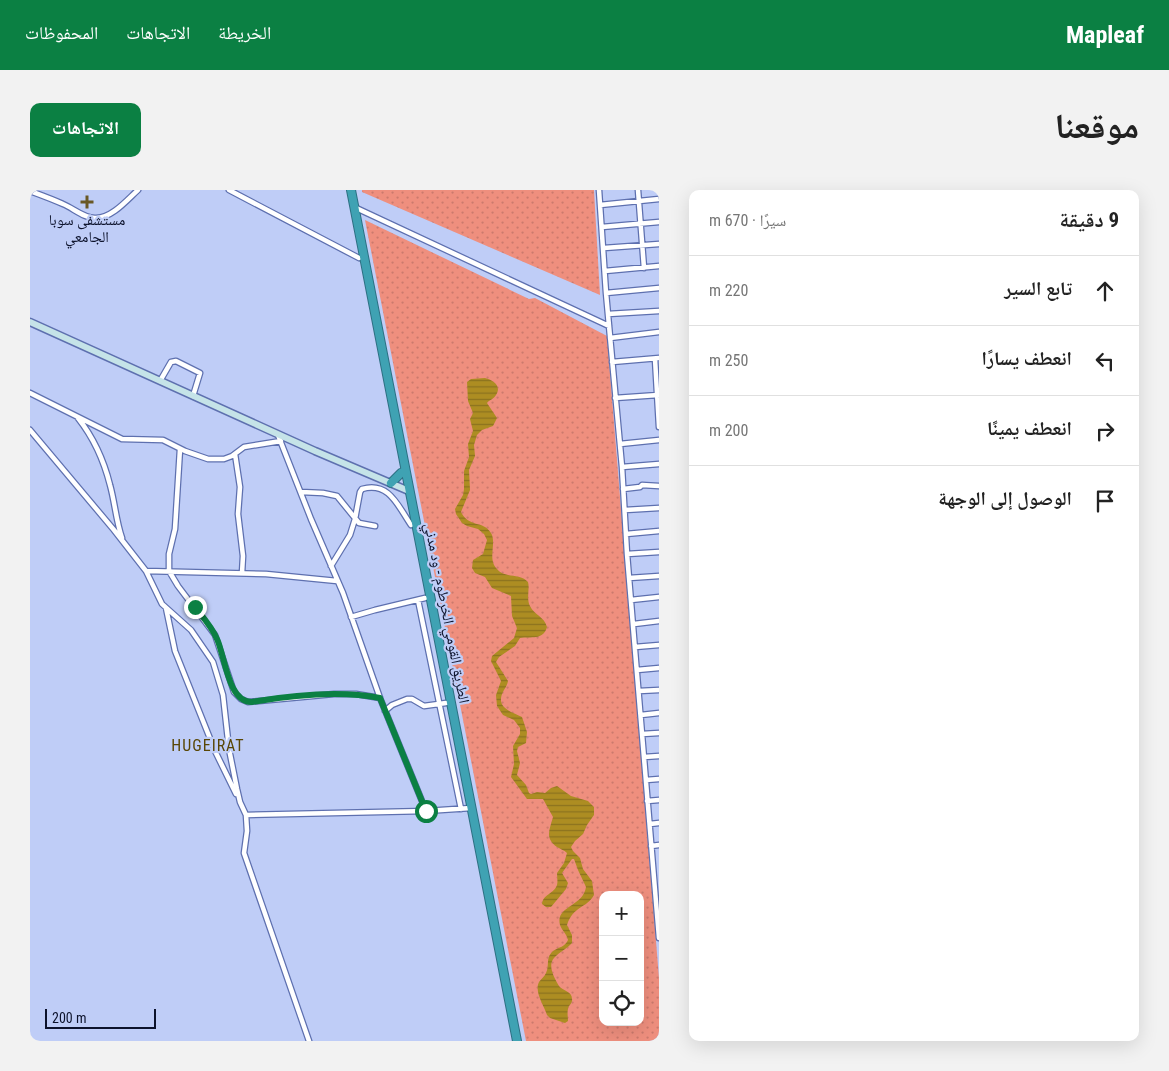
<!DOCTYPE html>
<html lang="ar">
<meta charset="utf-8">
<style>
:root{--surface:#fff;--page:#f2f2f2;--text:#222;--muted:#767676;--line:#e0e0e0;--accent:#0b8043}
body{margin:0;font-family:"Roboto Condensed","Noto Naskh Arabic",sans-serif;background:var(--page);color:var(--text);direction:rtl}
.controls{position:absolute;right:15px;bottom:15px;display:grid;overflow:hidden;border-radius:10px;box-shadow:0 5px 20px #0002}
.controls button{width:45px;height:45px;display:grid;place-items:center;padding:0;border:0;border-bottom:1px solid var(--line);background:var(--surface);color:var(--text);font:25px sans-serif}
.scale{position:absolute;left:15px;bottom:12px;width:111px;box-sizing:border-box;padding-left:5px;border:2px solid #0c122b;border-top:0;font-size:14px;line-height:18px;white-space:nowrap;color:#0c122b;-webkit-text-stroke:4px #bfcdf7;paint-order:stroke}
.stop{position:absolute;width:15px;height:15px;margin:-11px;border:4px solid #0b8043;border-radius:50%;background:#fff}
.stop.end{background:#0b8043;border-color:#fff;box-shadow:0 1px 5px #0008}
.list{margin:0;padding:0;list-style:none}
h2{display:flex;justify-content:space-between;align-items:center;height:65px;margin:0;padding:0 20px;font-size:21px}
h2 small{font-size:16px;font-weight:400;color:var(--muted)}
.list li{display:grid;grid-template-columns:32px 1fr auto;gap:15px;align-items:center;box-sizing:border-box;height:70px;padding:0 20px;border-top:1px solid var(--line)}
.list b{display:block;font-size:19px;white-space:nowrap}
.list em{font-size:16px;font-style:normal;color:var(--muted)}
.icon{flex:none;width:28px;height:28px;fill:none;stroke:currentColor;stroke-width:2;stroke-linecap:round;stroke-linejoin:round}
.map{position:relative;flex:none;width:629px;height:851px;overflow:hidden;direction:ltr;border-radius:10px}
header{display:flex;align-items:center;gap:30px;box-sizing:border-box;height:70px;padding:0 25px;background:var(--accent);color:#fff}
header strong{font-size:24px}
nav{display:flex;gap:28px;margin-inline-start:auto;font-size:18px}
.intro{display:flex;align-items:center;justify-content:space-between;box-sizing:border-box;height:120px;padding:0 30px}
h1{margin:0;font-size:35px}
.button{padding:12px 22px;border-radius:10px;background:var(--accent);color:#fff;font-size:18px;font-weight:700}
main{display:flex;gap:30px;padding:0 30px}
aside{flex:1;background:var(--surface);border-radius:10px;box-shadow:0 5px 20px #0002}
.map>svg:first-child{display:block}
.grass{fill:url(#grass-dots);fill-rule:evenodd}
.water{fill:url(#water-rules)}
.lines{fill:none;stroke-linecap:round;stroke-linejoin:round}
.street-casing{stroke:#5e70af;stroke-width:7}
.secondary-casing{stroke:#5e70af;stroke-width:9}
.highway-casing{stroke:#2d7083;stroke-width:10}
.street{stroke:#fff;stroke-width:4.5}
.secondary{stroke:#c5e3e8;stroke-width:6}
.highway{stroke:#3fa2b3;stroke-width:8}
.route{stroke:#0b8043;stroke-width:6}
.poi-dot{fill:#695826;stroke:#bfcdf7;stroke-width:2}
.labels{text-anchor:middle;stroke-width:4.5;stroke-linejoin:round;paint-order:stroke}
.poi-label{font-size:15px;fill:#0c122b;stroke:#bfcdf7}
.street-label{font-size:15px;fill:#0c122b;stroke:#bfcdf7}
.neighbourhood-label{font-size:16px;letter-spacing:1px;fill:#594605;stroke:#bfcdf7}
</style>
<header>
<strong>Mapleaf</strong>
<nav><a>الخريطة</a><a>الاتجاهات</a><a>المحفوظات</a></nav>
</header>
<div class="intro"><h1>موقعنا</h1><a class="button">الاتجاهات</a></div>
<main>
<aside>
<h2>9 دقيقة<small>سيرًا · 670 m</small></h2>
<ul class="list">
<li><svg class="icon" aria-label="ahead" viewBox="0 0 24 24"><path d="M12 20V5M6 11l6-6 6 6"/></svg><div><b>تابع السير</b></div><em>220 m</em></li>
<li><svg class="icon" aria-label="left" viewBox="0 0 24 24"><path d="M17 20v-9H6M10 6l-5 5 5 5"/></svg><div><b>انعطف يسارًا</b></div><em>250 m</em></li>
<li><svg class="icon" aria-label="right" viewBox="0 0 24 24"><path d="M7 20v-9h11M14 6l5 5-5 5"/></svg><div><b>انعطف يمينًا</b></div><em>200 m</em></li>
<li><svg class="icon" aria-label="arrive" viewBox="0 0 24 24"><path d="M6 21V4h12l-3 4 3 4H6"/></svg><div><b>الوصول إلى الوجهة</b></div></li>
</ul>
</aside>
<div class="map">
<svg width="629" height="851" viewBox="0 0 629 851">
<defs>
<pattern id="grass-dots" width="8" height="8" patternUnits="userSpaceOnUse" patternTransform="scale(1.25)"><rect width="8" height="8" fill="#ef8f7e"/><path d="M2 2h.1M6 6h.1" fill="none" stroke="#cc7a6d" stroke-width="1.8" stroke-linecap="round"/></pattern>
<pattern id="water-rules" width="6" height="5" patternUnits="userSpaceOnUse" patternTransform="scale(1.25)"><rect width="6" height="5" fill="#ad8d22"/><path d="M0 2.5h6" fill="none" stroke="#8b721e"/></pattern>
</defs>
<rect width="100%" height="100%" fill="#bfcdf7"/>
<path class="grass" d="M 332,0 L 564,0 L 570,105 L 332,2 Z
M 335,30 L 499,109 L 505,108 L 577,146 L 629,788 L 629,851 L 496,851 ZM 573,705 L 610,705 L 610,832 L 573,832 Z"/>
<path class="water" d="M 455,188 C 463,190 472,196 466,205 C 464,209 459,210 457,213 L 467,228 L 463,236 L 452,240 L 447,245 L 444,255 L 445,266 L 439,280 L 440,300 L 431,322 C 439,338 453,330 461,343 C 467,353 457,369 467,379 C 475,389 489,382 498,392 C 500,399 496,408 500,416 C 504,425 514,426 517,437 C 513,451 501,446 490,448 L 485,456 L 469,467 L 466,472 L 478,491 C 477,496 475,498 473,502 C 465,518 482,522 492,527 L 497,542 L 496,553 L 488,557 L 487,561 L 490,573 L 487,585 L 496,595 L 499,603 L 501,604 L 507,602 L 515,603 L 521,598 L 527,596 L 541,606 L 558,611 L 564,617 L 564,625 L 557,635 L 553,644 L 545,651 L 541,657 L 543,661 L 550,668 L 553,679 L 562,691 L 564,705 C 556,719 544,715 537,735 L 542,745 L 542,753 C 537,759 529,762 524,768 C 517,776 525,789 529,796 C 533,801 542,801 542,809 C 543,813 538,816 538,819 C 537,823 538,827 538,831 L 535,833 L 520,828 L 517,825 C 514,815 504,802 509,792 C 511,789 515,786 516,783 C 520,775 515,768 523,761 C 529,757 535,757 538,750 C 537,744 532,741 530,735 C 525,716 553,717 556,697 L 548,680 L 544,669 L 542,669 L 532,683 L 538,693 L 536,699 L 521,717 L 516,717 L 512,714 C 513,704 524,704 527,695 C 528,691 527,687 527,683 L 534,673 L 537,663 C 534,660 530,659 527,657 C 514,648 520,639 523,627 L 513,609 L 497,609 L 481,587 L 484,574 L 483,556 L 490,544 L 490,538 L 484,530 L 473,525 L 467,516 L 466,505 L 471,491 L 461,471 L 462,466 L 484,448 L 487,438 L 482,426 L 481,406 L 462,398 L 455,387 L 445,383 L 442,378 L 443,370 L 453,364 L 457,350 L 454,344 L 448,339 L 437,336 L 432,333 L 426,324 L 425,319 L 433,305 L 434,299 L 434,281 L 439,267 L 438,254 L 443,241 L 440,229 L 443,223 L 438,211 L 437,192 L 441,189 Z"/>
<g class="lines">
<defs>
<path id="street" d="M 199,0 L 329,68
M 569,0 L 576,103 L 592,277 L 597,364 L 629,748
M 608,0 L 614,78
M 0,1 C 11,5 22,9 33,14 C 43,18 55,29 66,28 C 82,28 97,10 108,0
M 570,15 L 629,9
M 324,17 L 579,136
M 572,37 L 629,32
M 574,58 L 629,54
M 575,81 L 629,76
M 576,103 L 629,98
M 578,124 L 629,121
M 580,148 L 629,142
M 625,169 L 629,237
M 582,172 L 629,168
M 130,191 L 141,172 L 146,171 L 170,183 L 163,206
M 0,203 L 92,249 L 133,250 L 155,261 L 178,269 L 194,269 L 202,266 L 214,257 L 251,251
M 585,208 L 628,205
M 48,228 C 63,247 74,271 80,295 C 85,313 86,331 92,348
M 0,240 L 84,340 L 116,381 L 132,414 L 161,440 L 183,472 L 193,505 L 199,559 L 207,599 L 210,612 L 216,625 L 217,641 L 214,663 L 279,851
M 248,245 L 281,329 L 313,403 L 350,508 L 396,621
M 590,254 L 629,250
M 150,259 L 145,339 L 139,364 L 139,381 L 148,396 L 185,445 L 204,502 L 211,509 L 218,512 L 304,504 L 326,504 L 350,508
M 205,264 L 210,297 L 208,324 L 213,366 L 212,383
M 592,277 L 629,274
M 593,299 L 610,297 L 612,295 L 629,296
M 271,302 L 293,303 L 307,306 L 329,333 L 345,336
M 595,320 L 629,318
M 596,344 L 629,341
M 597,364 L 629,362
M 301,376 L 320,345 L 325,329 L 330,302 L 332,299 C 359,291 368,316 381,335
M 116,381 L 236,384 L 307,391
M 599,388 L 629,386
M 388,410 L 431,619
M 601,410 L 629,407
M 136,418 L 145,461 L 185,561 L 206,604
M 321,427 L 345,420 L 395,408
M 604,434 L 629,431
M 605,457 L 629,455
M 607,480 L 629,478
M 609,501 L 629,500
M 355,521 L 362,515 L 377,509 L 382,509 L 394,516 L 416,513
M 611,525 L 629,523
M 612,544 L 629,543
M 614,567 L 629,566
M 616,590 L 629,589
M 617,611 L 629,610
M 216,625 L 396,621 L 441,618
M 620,634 L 629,633
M 621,656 L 629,655"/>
<path id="secondary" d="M 0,132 L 285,261 L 379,301"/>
<path id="highway" d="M 321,0 L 487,851
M 361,293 L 371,283"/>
</defs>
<use href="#street" class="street-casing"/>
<use href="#secondary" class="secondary-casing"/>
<use href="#highway" class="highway-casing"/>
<use href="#street" class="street"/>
<use href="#secondary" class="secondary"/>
<use href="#highway" class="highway"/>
</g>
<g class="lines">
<path class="route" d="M 165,417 C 173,427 182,437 187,449 C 195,466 198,513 222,512 C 263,505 309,500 350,508 L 396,621"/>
</g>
<path class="poi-dot" d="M54.5 4.5h5v5h5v5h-5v5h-5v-5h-5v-5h5z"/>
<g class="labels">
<g class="poi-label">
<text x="57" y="35">مستشفى سوبا<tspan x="57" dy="17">الجامعي</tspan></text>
</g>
<g class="street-label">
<text transform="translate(417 423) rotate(79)" y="5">الطريق القومي الخرطوم - ود مدني</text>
</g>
<g class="neighbourhood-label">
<text x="178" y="561">HUGEIRAT</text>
</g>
</g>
</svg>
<div class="controls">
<button>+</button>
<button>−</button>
<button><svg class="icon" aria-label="locate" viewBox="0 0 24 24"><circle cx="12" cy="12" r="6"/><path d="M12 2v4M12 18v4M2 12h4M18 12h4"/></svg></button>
</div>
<div class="scale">200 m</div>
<div class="stop" style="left:396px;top:621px"></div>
<div class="stop end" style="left:165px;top:417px"></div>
</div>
</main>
